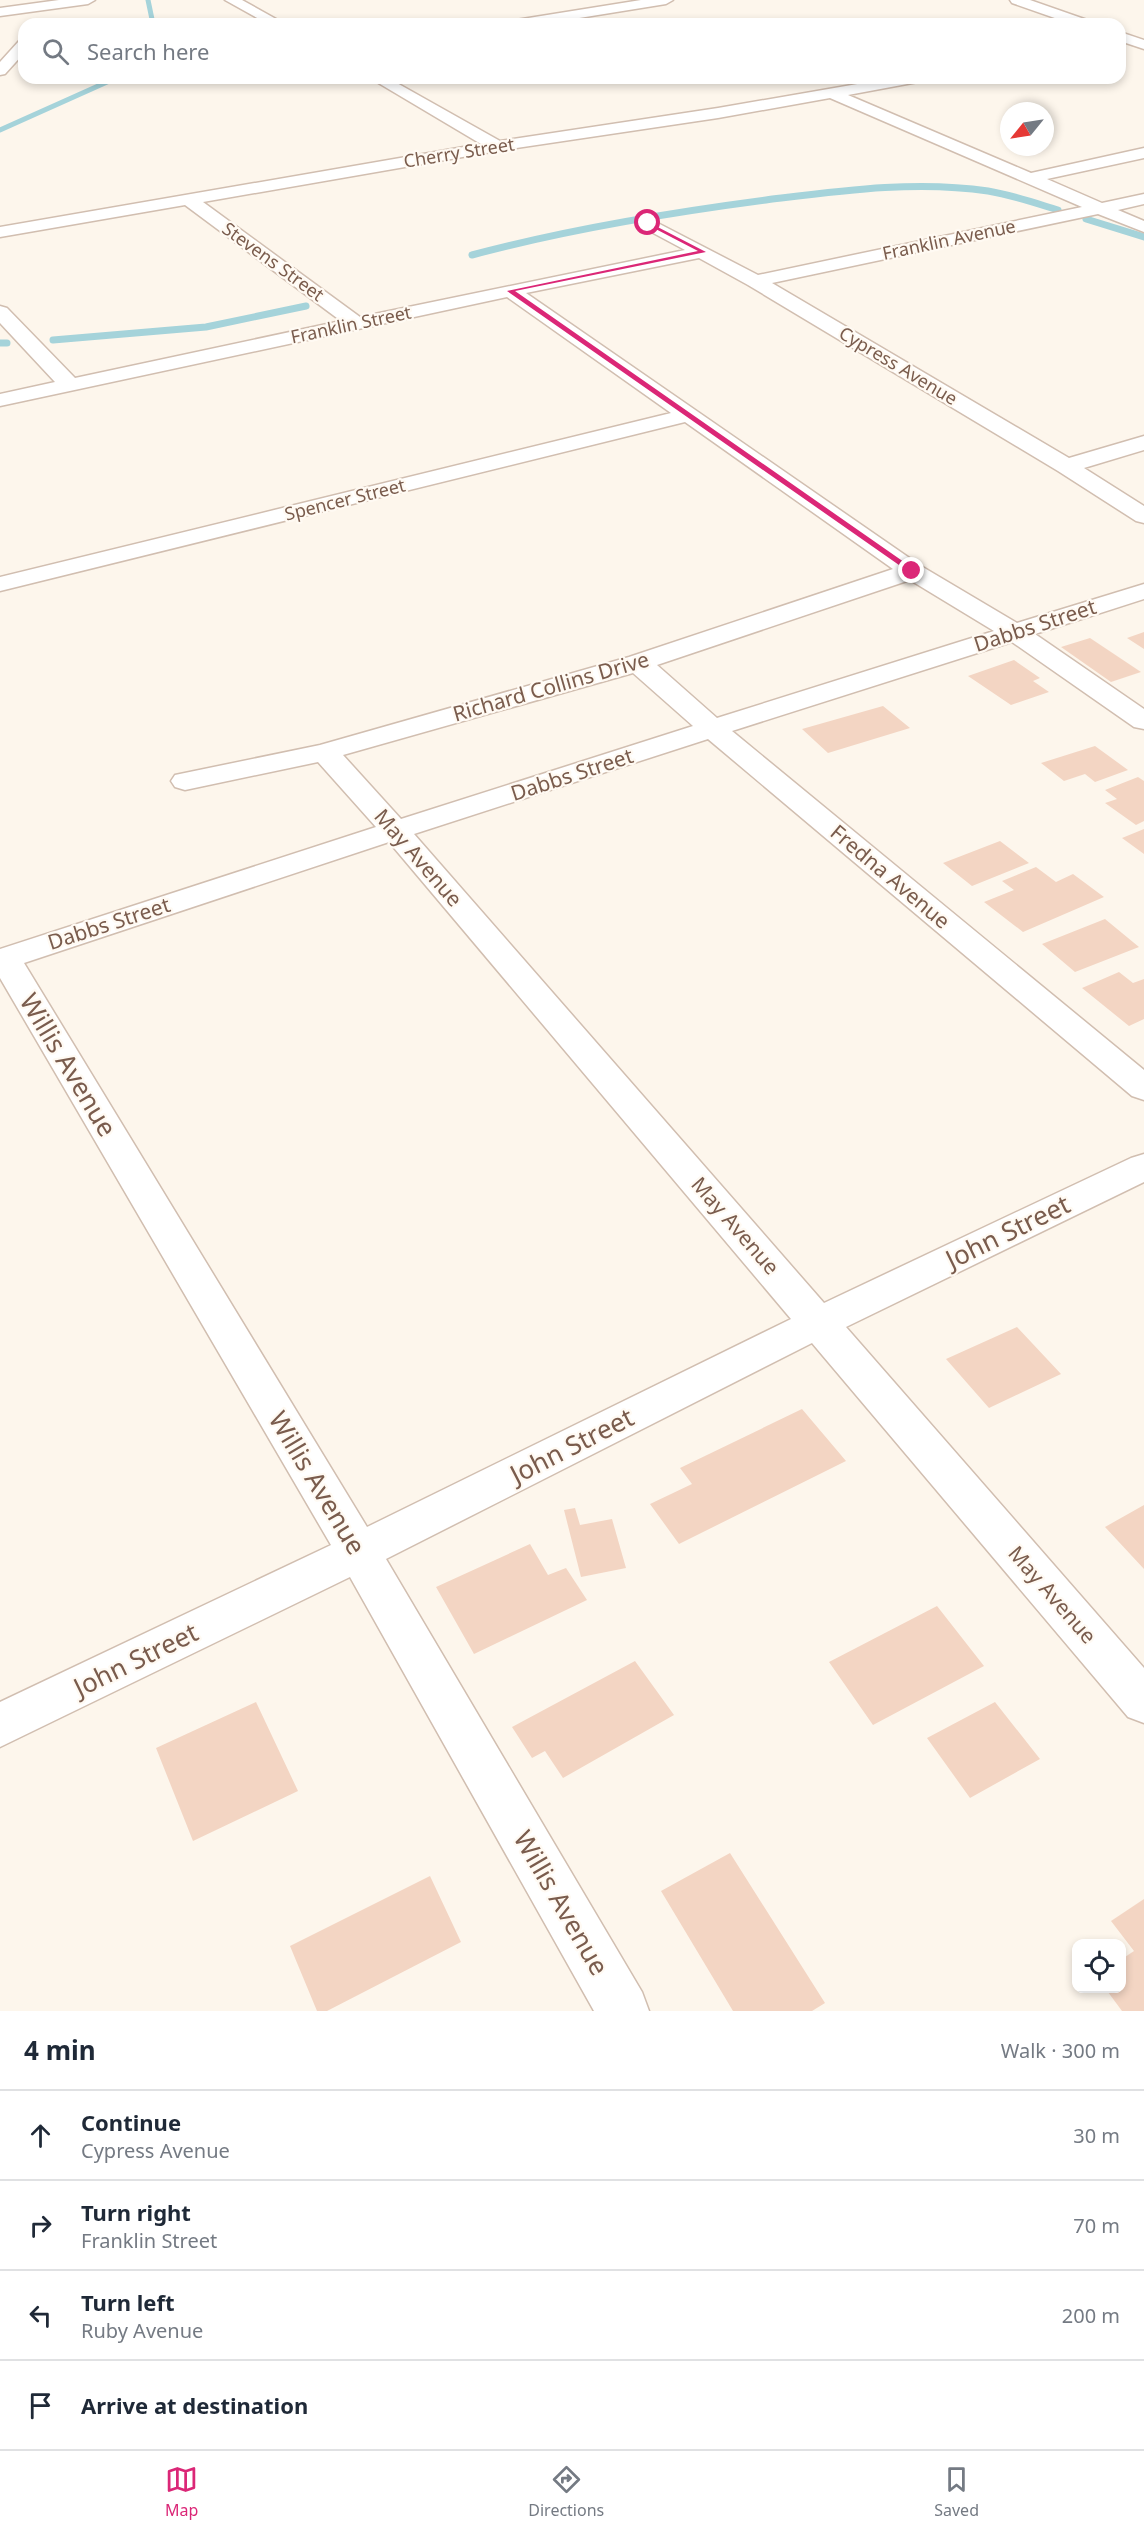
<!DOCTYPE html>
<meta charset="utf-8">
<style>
:root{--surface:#fff;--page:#f2f2f3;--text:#1f2937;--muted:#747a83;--line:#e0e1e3;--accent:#db2777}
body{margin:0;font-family:"Noto Sans",sans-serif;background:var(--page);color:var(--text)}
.controls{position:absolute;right:18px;bottom:18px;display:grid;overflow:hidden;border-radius:12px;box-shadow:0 3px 9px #0003}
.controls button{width:54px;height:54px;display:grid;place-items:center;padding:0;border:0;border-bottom:2px solid var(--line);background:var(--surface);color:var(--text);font:30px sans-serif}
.compass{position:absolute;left:1000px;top:102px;width:54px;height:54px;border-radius:50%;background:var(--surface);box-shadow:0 3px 9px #0003;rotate:240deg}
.stop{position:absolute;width:18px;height:18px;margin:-14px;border:4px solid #db2777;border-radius:50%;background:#fff}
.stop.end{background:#db2777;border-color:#fff;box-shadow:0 2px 6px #0008}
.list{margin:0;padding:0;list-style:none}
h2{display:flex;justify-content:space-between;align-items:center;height:78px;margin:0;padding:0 24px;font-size:26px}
h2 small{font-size:20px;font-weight:400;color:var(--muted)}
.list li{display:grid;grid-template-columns:39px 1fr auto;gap:18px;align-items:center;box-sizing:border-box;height:90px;padding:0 24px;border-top:2px solid var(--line)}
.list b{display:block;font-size:22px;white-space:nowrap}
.list p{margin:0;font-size:20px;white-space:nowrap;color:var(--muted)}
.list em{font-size:20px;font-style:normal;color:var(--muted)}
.icon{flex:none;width:33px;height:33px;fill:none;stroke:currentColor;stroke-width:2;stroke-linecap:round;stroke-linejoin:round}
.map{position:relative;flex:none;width:1144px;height:2011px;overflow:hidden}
.search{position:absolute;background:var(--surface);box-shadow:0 3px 9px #0003;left:18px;right:18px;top:18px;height:66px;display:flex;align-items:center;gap:15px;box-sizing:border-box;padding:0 21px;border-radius:18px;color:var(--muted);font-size:22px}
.sheet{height:438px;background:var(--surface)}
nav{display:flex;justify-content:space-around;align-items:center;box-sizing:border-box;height:84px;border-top:2px solid var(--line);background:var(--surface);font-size:16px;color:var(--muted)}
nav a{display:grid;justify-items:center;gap:3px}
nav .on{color:var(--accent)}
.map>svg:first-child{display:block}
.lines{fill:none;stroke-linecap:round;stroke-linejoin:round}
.stream-far1{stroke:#a5d3da;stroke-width:5}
.stream{stroke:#a5d3da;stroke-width:7}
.building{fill:#f3d5c3}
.street-casing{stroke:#d1beb0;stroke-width:3}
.street{fill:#fff;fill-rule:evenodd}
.route{fill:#db2777}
.labels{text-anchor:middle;stroke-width:4.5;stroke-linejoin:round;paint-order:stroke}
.far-street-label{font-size:18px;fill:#7a5c4d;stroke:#fffaf3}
.street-label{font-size:21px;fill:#7a5c4d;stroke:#fffaf3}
.near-street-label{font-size:26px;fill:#7a5c4d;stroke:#fffaf3}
</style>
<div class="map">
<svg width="1144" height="2011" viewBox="0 0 1144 2011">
<rect width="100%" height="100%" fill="#fdf6ec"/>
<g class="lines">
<path class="stream-far1" d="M 148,0 L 153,24
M 0,130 L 116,78"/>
<path class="stream" d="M 1086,219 L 1144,237
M 472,255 C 569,229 667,213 766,200 C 839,191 915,180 988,191 C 1012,195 1035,203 1058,210
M 53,340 L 206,327 L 306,306
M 0,343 L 7,343"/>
</g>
<path class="building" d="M 1144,632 L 1144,649 L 1127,638 Z
M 1090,638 L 1141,672 L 1111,682 L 1061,647 Z
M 1014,660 L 1040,678 L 1033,681 L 1049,692 L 1011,705 L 968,676 Z
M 883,706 L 910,728 L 828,753 L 802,729 Z
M 1095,746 L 1128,770 L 1095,782 L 1085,774 L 1064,781 L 1041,763 Z
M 1138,777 L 1144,781 L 1144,821 L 1136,825 L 1105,803 L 1117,799 L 1105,790 Z
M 1144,829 L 1144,854 L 1122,838 Z
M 1000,841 L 1029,863 L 972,886 L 943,863 Z
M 1036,867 L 1056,882 L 1073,874 L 1104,897 L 1023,932 L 984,902 L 1014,890 L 1002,881 Z
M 1105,919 L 1139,947 L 1075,972 L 1042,944 Z
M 1119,972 L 1133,983 L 1144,979 L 1144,1019 L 1129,1026 L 1082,988 Z
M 1017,1327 L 1061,1374 L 989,1408 L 946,1359 Z
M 802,1409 L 846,1461 L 679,1544 L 650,1504 L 692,1484 L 680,1468 Z
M 1144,1505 L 1144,1569 L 1105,1527 Z
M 575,1508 L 580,1525 L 612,1519 L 626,1568 L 581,1577 L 564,1510 Z
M 530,1544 L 548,1575 L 566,1568 L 587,1600 L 474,1654 L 436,1587 Z
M 937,1606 L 984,1666 L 873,1725 L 829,1662 Z
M 635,1661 L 674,1715 L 563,1778 L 545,1751 L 532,1758 L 512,1727 Z
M 256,1702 L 298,1791 L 193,1841 L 156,1748 Z
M 995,1702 L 1040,1759 L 970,1798 L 927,1738 Z
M 730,1853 L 825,2003 L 812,2011 L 733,2011 L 661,1891 Z
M 430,1876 L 461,1942 L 327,2011 L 317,2011 L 290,1946 Z
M 1144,1899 L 1144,2011 L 1122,2011 L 1105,1988 L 1122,1988 L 1122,1959 L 1134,1951 L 1111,1921 Z"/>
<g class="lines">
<defs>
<path id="street" d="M 59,0 L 95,0 L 88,4 L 0,16 L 0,8 Z
M 225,0 L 242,0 L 285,24 L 268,24 Z
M 641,0 L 673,0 L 666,4 L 542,24 L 509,24 L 516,20 Z
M 1010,0 L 1030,0 L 1090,21 L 1092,24 L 1072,24 L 1012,3 Z
M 1120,32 L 1144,40 L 1144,49 L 1120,41 Z
M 24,40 L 24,53 L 5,74 L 0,75 L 0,62 L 19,41 Z
M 370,78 L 388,78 L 500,141 L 718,108 L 892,78 L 925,78 L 918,82 L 848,95 L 1031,173 L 1144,148 L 1144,158 L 1047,179 L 1102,203 L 1144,194 L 1144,204 L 1118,210 L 1144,221 L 1144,232 L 1098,214 L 772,283 L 1069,458 L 1144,436 L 1144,450 L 1084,468 L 1144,506 L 1144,523 L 1136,521 L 1058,471 L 748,285 L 699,258 L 526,293 L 921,566 L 1017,623 L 1144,584 L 1144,599 L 1035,634 L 1144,709 L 1144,729 L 1134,727 L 1012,642 L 732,731 L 1144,1070 L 1144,1100 L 1132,1096 L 708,739 L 414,834 L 824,1303 L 1131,1158 L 1144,1154 L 1144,1182 L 846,1327 L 1144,1668 L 1144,1723 L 1128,1717 L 812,1343 L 386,1559 L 642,1992 L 649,2011 L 594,2011 L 350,1577 L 0,1747 L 0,1702 L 331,1545 L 0,978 L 0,949 L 376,827 L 318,762 L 185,790 L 175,787 L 171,781 L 175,775 L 320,745 L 629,657 L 893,569 L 685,422 L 0,591 L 0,577 L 671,413 L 507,297 L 0,406 L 0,394 L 55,382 L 0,323 L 0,306 L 7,308 L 75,378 L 341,321 L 185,205 L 0,237 L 0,227 L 481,144 ZM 830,98 L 1082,207 L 758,275 L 648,218 L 642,219 L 639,223 L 642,227 L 685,250 L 360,317 L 203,202 L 497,151 L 718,118 ZM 910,580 L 994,631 L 717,718 L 657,665 ZM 633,673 L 693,726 L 401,819 L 343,755 ZM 389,842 L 791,1319 L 367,1527 L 24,963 Z"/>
</defs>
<use href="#street" class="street-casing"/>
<use href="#street" class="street"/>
</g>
<path class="route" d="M 646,221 L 706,252 L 515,291 L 914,569 L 914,572 L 909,572 L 507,291 L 698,251 L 646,224 Z"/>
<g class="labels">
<g class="far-street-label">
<text transform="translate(459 153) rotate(-9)" y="6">Cherry Street</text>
<text transform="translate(949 240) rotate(-12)" y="6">Franklin Avenue</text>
<text transform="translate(273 262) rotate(36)" y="6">Stevens Street</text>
<text transform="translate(351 325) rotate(-12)" y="6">Franklin Street</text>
<text transform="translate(898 366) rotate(31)" y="6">Cypress Avenue</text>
<text transform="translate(345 500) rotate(-14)" y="6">Spencer Street</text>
</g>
<g class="street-label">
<text transform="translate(1035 626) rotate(-18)" y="7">Dabbs Street</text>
<text transform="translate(551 687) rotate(-16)" y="7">Richard Collins Drive</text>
<text transform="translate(572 775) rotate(-18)" y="7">Dabbs Street</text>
<text transform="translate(418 858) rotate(49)" y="7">May Avenue</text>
<text transform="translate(890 877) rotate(40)" y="7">Fredna Avenue</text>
<text transform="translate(109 924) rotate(-18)" y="7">Dabbs Street</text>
<text transform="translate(735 1226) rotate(49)" y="7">May Avenue</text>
<text transform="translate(1052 1595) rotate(49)" y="7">May Avenue</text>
</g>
<g class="near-street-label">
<text transform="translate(68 1065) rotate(59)" y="9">Willis Avenue</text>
<text transform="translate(1008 1232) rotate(-26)" y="9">John Street</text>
<text transform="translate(572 1446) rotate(-27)" y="9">John Street</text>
<text transform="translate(317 1483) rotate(59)" y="9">Willis Avenue</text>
<text transform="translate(136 1660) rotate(-26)" y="9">John Street</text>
<text transform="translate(561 1903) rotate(60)" y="9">Willis Avenue</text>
</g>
</g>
</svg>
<div class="controls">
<button><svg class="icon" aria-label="locate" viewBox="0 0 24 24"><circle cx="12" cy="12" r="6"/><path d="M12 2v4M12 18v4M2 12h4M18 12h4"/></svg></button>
</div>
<svg class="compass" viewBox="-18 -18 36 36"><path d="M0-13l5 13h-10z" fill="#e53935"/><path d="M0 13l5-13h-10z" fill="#747a83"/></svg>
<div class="stop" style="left:648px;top:223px"></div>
<div class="stop end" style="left:912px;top:571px"></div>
<div class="search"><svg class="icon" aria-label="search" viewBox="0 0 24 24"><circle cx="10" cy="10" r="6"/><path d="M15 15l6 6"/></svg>Search here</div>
</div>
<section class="sheet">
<h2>4 min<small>Walk · 300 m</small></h2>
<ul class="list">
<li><svg class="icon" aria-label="ahead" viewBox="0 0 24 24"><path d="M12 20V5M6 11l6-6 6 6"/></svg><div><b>Continue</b><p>Cypress Avenue</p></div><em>30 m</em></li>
<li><svg class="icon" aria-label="right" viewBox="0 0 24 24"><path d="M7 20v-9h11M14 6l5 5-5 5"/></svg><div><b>Turn right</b><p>Franklin Street</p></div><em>70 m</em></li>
<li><svg class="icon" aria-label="left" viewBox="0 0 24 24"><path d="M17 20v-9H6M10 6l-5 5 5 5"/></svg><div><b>Turn left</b><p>Ruby Avenue</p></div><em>200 m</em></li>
<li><svg class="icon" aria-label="arrive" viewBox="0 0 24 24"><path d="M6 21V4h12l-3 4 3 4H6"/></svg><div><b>Arrive at destination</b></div></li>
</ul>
</section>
<nav>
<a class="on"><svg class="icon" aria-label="map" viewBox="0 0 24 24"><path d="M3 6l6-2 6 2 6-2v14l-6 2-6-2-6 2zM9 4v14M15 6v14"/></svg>Map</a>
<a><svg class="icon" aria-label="directions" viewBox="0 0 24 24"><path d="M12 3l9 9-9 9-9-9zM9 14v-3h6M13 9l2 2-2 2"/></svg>Directions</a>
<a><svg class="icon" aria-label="saved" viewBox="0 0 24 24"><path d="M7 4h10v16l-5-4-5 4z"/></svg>Saved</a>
</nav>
